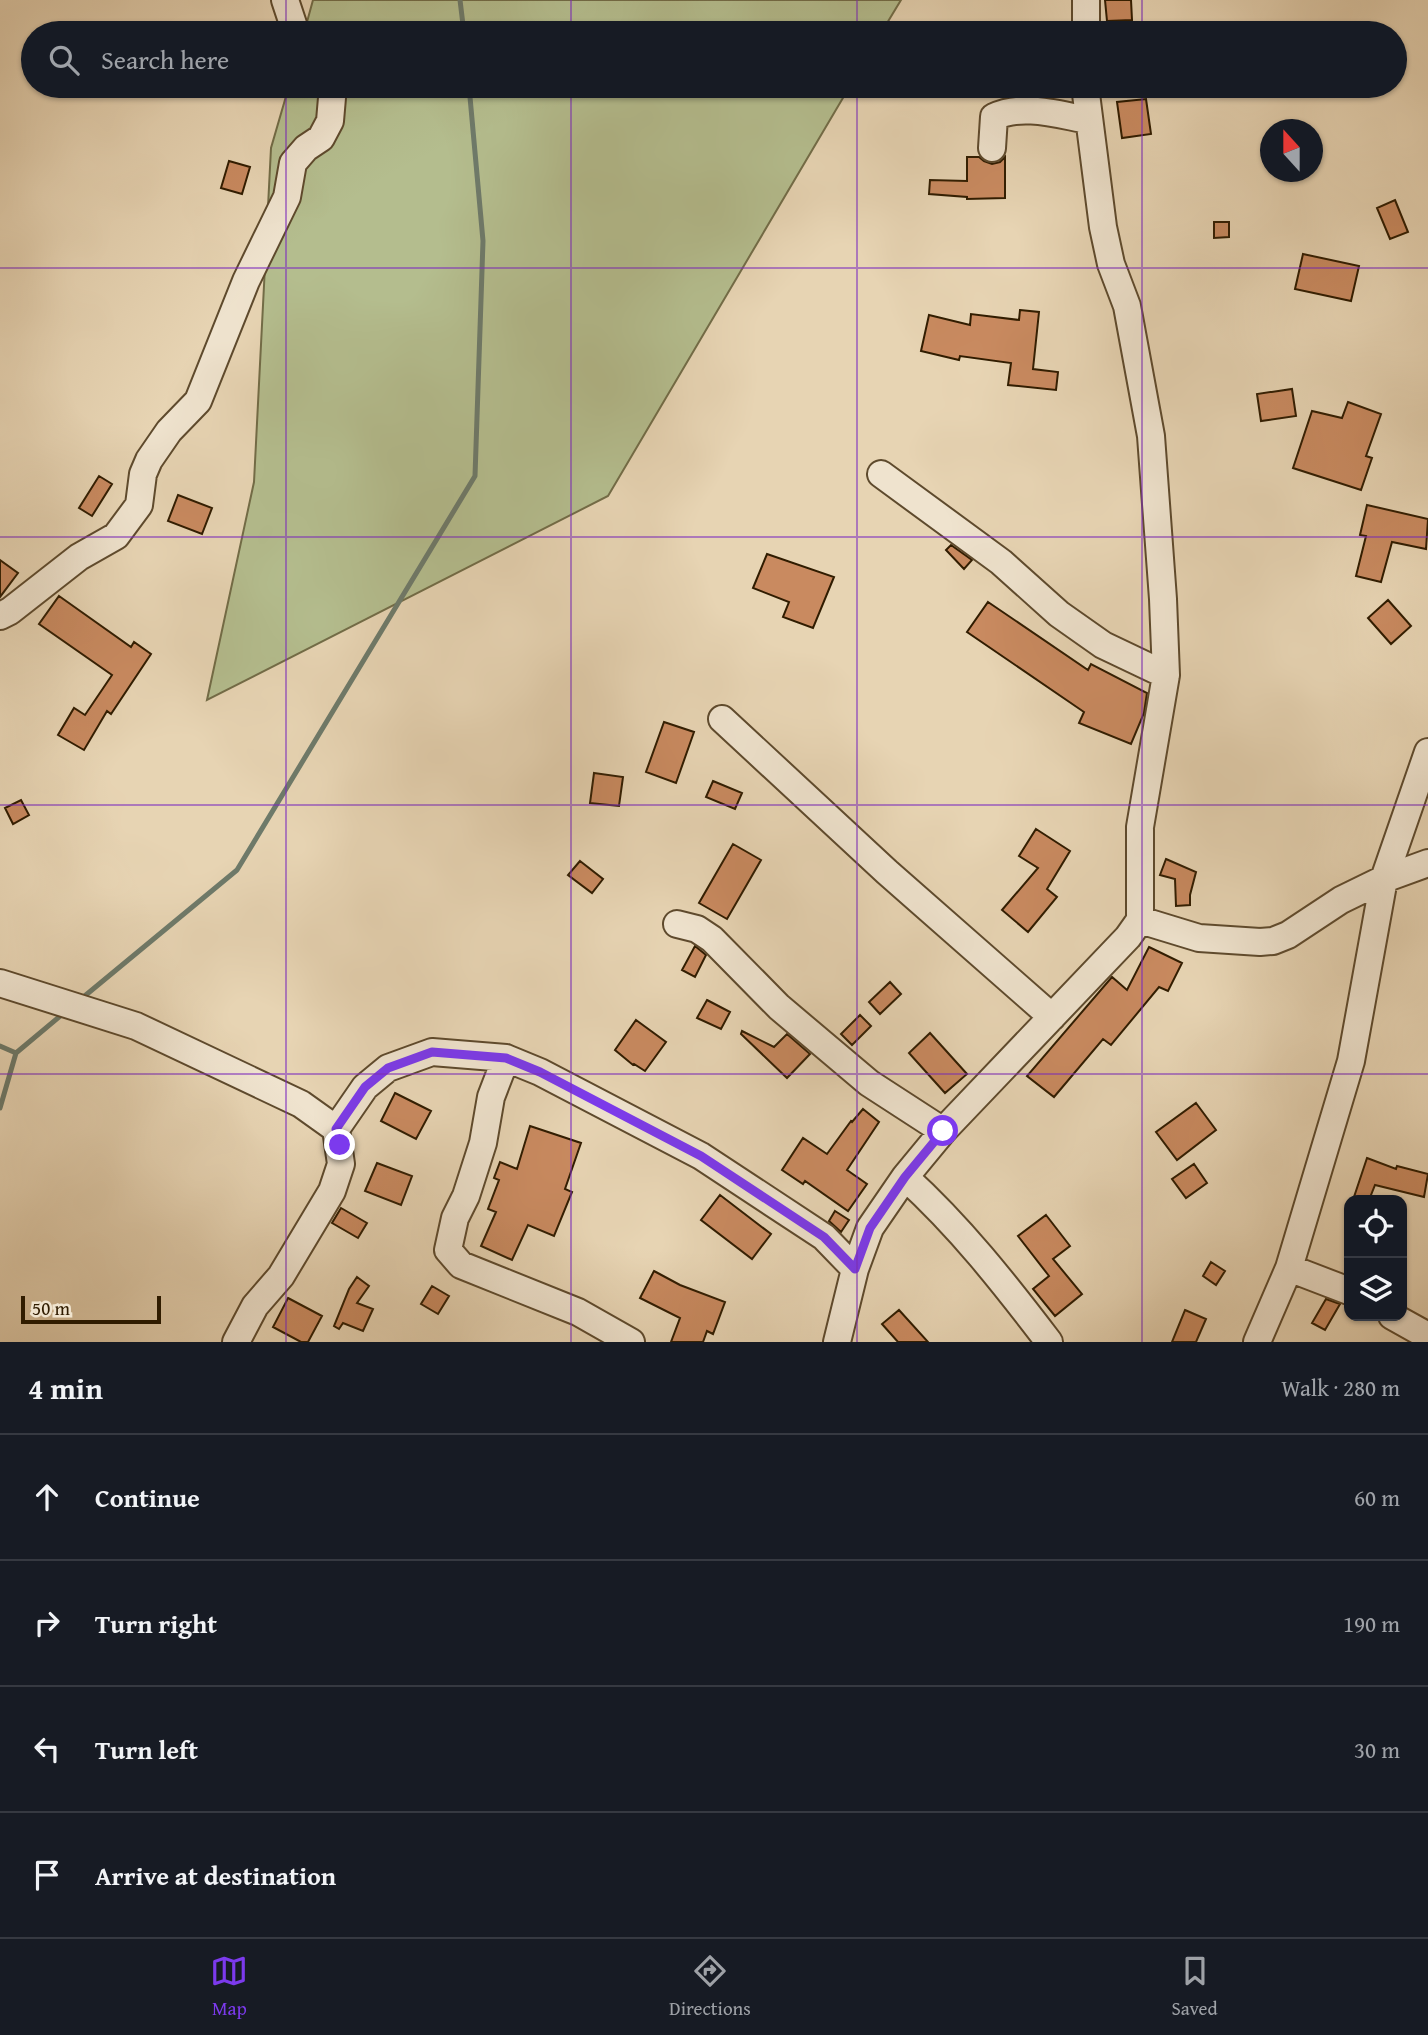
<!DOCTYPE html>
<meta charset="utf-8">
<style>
:root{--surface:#171b24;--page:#20242c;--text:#f1f3f6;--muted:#9ea1a6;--line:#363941;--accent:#7c3aed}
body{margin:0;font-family:"Gentium Book Plus",serif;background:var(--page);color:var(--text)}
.controls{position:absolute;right:21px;bottom:21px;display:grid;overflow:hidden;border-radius:14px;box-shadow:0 2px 5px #0004}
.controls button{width:63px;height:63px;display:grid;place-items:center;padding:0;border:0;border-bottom:2px solid var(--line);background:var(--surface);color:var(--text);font:35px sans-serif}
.compass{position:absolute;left:1260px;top:119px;width:63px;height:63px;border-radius:50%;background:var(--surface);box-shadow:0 2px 5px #0004;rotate:339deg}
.scale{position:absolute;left:21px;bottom:18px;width:140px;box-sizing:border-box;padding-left:7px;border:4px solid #301c00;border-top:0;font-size:19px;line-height:24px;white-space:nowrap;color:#301c00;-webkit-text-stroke:5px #efe3ce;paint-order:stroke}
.stop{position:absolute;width:21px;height:21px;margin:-16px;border:5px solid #7c3aed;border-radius:50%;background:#fff}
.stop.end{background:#7c3aed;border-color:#fff;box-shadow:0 2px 7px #0008}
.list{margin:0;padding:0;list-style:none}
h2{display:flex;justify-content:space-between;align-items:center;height:91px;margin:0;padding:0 28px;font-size:30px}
h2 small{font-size:23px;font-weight:400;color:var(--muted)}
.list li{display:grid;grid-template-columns:46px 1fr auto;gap:21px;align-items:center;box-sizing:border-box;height:126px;padding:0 28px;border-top:2px solid var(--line)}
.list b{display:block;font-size:26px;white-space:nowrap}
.list em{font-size:23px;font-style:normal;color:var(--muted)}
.icon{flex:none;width:38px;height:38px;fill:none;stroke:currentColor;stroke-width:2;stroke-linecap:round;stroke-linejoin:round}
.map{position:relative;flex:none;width:1428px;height:1342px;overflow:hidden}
.search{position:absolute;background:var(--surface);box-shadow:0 2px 5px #0004;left:21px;right:21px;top:21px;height:77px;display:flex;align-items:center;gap:18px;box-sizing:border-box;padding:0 24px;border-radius:38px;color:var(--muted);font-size:26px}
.sheet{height:595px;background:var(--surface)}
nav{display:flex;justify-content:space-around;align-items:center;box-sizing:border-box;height:98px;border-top:2px solid var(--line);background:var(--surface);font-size:19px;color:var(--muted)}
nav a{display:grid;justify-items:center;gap:4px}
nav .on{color:var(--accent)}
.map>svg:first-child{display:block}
.green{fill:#b4bd8e;stroke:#726c47;stroke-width:2}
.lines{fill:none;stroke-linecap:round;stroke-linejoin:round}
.stream{stroke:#6e7a6a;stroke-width:5}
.building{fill:#c98a60;stroke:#301c00;stroke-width:2}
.minor-casing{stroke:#5e4a2d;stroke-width:30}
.minor{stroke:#efe3ce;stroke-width:26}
.route{stroke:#7c3aed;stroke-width:9}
.grid{fill:none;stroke:#7b2cbf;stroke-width:2;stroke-opacity:0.55}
</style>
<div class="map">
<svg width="1428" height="1342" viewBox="0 0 1428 1342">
<rect width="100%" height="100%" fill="#e7d4b3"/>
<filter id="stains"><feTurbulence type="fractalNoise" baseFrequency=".00286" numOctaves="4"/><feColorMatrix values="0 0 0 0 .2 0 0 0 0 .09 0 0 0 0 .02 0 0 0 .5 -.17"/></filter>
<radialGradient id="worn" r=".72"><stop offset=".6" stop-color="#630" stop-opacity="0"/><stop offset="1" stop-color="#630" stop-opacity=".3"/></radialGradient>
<path class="green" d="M 313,0 L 901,0 L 881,33 L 304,33 Z
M 289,86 L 850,86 L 608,496 L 207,700 L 254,482 L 271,148 Z"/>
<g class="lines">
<path class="stream" d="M 460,0 L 464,33
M 81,999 L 237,870 L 475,476 L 483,241 L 469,86
M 0,1046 L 16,1053
M 0,1108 L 16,1053 L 65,1012"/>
</g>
<path class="building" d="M 1105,0 L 1131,0 L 1132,20 L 1107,21 Z
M 1146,99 L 1151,134 L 1122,138 L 1117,102 Z
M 967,157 L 979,157 L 984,161 L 992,164 L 1000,162 L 1005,157 L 1005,198 L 967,199 L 967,197 L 929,194 L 930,180 L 967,181 Z
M 229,161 L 250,167 L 242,194 L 221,188 Z
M 1395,200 L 1408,232 L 1390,239 L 1377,208 Z
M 1214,222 L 1229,222 L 1229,237 L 1214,238 Z
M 1303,254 L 1359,266 L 1351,301 L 1295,289 Z
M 1020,310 L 1039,312 L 1033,369 L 1058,372 L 1056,390 L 1008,385 L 1011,363 L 960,356 L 959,360 L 921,351 L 929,315 L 970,325 L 971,314 L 1019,320 Z
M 1292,389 L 1296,416 L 1261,421 L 1257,394 Z
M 1348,402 L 1381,414 L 1366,456 L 1372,458 L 1361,490 L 1293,468 L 1312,411 L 1342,418 Z
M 99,476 L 112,484 L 92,516 L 79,508 Z
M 178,495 L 212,508 L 202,534 L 168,521 Z
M 1367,505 L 1428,519 L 1426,549 L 1392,542 L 1381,582 L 1356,576 L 1366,536 L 1360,535 Z
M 951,545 L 972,560 L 964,569 L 946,550 Z
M 767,554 L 834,577 L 813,628 L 783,617 L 789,602 L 753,588 Z
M 0,560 L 18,573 L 0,597 Z
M 59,596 L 131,647 L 134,642 L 151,654 L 111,714 L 107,711 L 84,750 L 58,735 L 74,708 L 85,715 L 112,675 L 39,624 Z
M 1388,600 L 1411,626 L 1391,644 L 1368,618 Z
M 988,602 L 1088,670 L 1091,664 L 1147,693 L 1144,713 L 1131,744 L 1079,723 L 1084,712 L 967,632 Z
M 664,722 L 694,732 L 676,783 L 646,772 Z
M 594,773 L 623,777 L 619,806 L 590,803 Z
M 713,781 L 742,793 L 735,809 L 706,797 Z
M 21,800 L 29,815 L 13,824 L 5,808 Z
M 1036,829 L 1070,851 L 1047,889 L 1057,897 L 1028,932 L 1002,910 L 1038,868 L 1019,856 Z
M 733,844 L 761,860 L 727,919 L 699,903 Z
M 1166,859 L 1196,872 L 1190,895 L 1190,905 L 1176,906 L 1175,879 L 1160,875 Z
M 580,861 L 603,879 L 592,893 L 568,875 Z
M 695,946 L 706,955 L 695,977 L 682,970 Z
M 1149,947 L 1182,963 L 1168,991 L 1159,987 L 1111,1045 L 1103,1039 L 1054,1097 L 1027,1076 L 1112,977 L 1127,990 Z
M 890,982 L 901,994 L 880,1014 L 869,1002 Z
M 707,1000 L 730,1012 L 721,1029 L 697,1018 Z
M 860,1015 L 871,1026 L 852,1045 L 841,1034 Z
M 636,1020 L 666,1042 L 645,1071 L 634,1064 L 633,1065 L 615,1050 Z
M 742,1031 L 774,1047 L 787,1034 L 810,1054 L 787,1078 L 741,1034 Z
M 930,1033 L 967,1074 L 945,1093 L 909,1053 Z
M 395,1093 L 431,1111 L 416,1139 L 381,1121 Z
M 1196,1103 L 1216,1130 L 1177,1160 L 1156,1132 Z
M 863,1109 L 879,1122 L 847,1170 L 867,1184 L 848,1211 L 805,1181 L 803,1184 L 782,1170 L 803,1138 L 827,1154 L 851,1121 L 852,1122 Z
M 530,1126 L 581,1143 L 565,1189 L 572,1192 L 554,1236 L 528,1225 L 512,1260 L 481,1246 L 496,1212 L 488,1209 L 499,1180 L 494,1178 L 500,1162 L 517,1169 Z
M 1367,1158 L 1396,1169 L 1397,1166 L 1428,1174 L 1424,1197 L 1375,1185 L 1369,1200 L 1353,1200 Z
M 377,1163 L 412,1176 L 401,1205 L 365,1191 Z
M 1194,1164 L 1207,1183 L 1186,1198 L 1172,1179 Z
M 720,1195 L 771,1234 L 752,1259 L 701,1220 Z
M 341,1208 L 367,1223 L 358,1238 L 332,1223 Z
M 835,1211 L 849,1220 L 841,1232 L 829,1221 Z
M 1046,1215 L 1070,1246 L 1053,1259 L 1082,1294 L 1055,1316 L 1033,1289 L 1049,1276 L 1018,1236 Z
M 1211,1262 L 1225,1271 L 1216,1285 L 1203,1276 Z
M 654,1271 L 680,1285 L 725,1302 L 713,1334 L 707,1331 L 703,1342 L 671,1342 L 680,1318 L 640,1298 Z
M 357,1277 L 369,1286 L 357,1303 L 373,1309 L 363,1331 L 343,1323 L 339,1329 L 334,1326 L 349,1289 Z
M 432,1286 L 449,1296 L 438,1314 L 421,1304 Z
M 288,1298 L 322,1316 L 308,1342 L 301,1342 L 273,1327 Z
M 1326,1299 L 1340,1304 L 1325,1330 L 1312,1323 Z
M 899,1310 L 928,1342 L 898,1342 L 882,1324 Z
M 1185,1310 L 1206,1319 L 1196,1342 L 1172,1342 Z"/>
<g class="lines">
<defs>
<path id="minor" d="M 285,0 L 296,33
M 1086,33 L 1086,0
M 992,148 L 994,117 C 1022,103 1059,115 1089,120
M 881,474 L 1001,562 L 1059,614 L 1103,645 L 1166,675
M 0,616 L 10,611 L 79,557 L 116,536 L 139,505 L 143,474 L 149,460 L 169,431 L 198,401 L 246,281 L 287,197 L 293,163 L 306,148 L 321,138 L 330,121 L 333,86
M 722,719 L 887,872 L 1052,1017
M 1140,920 L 1199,938 L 1260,942 L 1273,941 L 1288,935 L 1341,900 L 1384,879 L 1428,863
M 677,924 L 697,929 L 712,939 L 779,1007 L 869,1083 L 943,1131
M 0,983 L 136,1026 L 301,1104 L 336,1129 L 365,1087 L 388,1068 L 432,1052 L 506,1058 L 540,1072 L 701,1156 L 824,1237 L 855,1269
M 506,1058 L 491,1097 L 483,1143 L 466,1196 L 455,1218 L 448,1250 L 461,1265 L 578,1312 L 631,1342
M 905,1177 C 960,1227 1004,1283 1049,1342
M 1289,1268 L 1349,1291
M 1392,1316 L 1428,1336
M 236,1342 L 255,1306 L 281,1276 L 332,1191 L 341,1164 L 336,1129
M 837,1342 L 855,1269 L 870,1228 L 905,1177 L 943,1131 L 1128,937 L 1140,920 L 1140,827 L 1166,675 L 1163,599 L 1151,436 L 1127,306 L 1111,264 L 1103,227 L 1085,86
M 1257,1342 L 1289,1268 L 1351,1061 L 1384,879 L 1428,752"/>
</defs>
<use href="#minor" class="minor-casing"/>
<use href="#minor" class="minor"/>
</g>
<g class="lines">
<path class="route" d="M 340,1145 L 336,1129 L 365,1087 L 388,1068 L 432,1052 L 506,1058 L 540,1072 L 701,1156 L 824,1237 L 855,1269 L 870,1228 L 905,1177 L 943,1131"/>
</g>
<path class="grid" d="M 286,0 L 286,33M 571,0 L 571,33M 857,0 L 857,33M 1142,0 L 1142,33M 286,86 L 286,1342M 571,86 L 571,1342M 857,86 L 857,1342M 1142,86 L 1142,1342M 0,268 L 1428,268M 0,537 L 1428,537M 0,805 L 1428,805M 0,1074 L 1428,1074"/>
<rect width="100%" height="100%" filter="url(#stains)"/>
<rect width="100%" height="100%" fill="url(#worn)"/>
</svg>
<div class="controls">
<button><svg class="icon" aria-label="locate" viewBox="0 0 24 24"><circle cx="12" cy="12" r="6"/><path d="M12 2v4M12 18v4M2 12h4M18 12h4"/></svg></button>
<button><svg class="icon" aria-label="layers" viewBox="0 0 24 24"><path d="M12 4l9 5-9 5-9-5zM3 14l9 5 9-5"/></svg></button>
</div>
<svg class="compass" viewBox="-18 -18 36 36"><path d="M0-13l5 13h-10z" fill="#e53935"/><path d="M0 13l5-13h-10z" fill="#9ea1a6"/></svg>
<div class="scale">50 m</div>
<div class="stop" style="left:943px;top:1131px"></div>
<div class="stop end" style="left:340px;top:1145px"></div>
<div class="search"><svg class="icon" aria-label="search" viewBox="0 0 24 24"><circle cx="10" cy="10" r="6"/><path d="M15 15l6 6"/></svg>Search here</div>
</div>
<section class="sheet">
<h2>4 min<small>Walk · 280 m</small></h2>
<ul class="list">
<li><svg class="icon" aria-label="ahead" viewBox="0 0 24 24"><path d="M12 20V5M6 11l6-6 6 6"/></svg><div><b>Continue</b></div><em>60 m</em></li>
<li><svg class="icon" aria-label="right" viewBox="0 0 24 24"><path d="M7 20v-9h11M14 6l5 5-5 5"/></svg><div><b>Turn right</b></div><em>190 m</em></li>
<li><svg class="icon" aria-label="left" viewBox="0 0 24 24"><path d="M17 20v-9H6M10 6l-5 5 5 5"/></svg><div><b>Turn left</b></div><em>30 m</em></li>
<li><svg class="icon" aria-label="arrive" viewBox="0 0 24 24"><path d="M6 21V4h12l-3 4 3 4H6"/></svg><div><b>Arrive at destination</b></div></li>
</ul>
</section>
<nav>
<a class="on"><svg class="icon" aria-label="map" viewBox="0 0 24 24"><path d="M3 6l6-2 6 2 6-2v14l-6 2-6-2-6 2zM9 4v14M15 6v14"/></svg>Map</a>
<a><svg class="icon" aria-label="directions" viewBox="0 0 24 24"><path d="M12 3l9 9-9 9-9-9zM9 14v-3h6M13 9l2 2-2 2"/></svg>Directions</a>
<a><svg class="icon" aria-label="saved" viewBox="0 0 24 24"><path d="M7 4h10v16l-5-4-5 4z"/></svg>Saved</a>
</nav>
